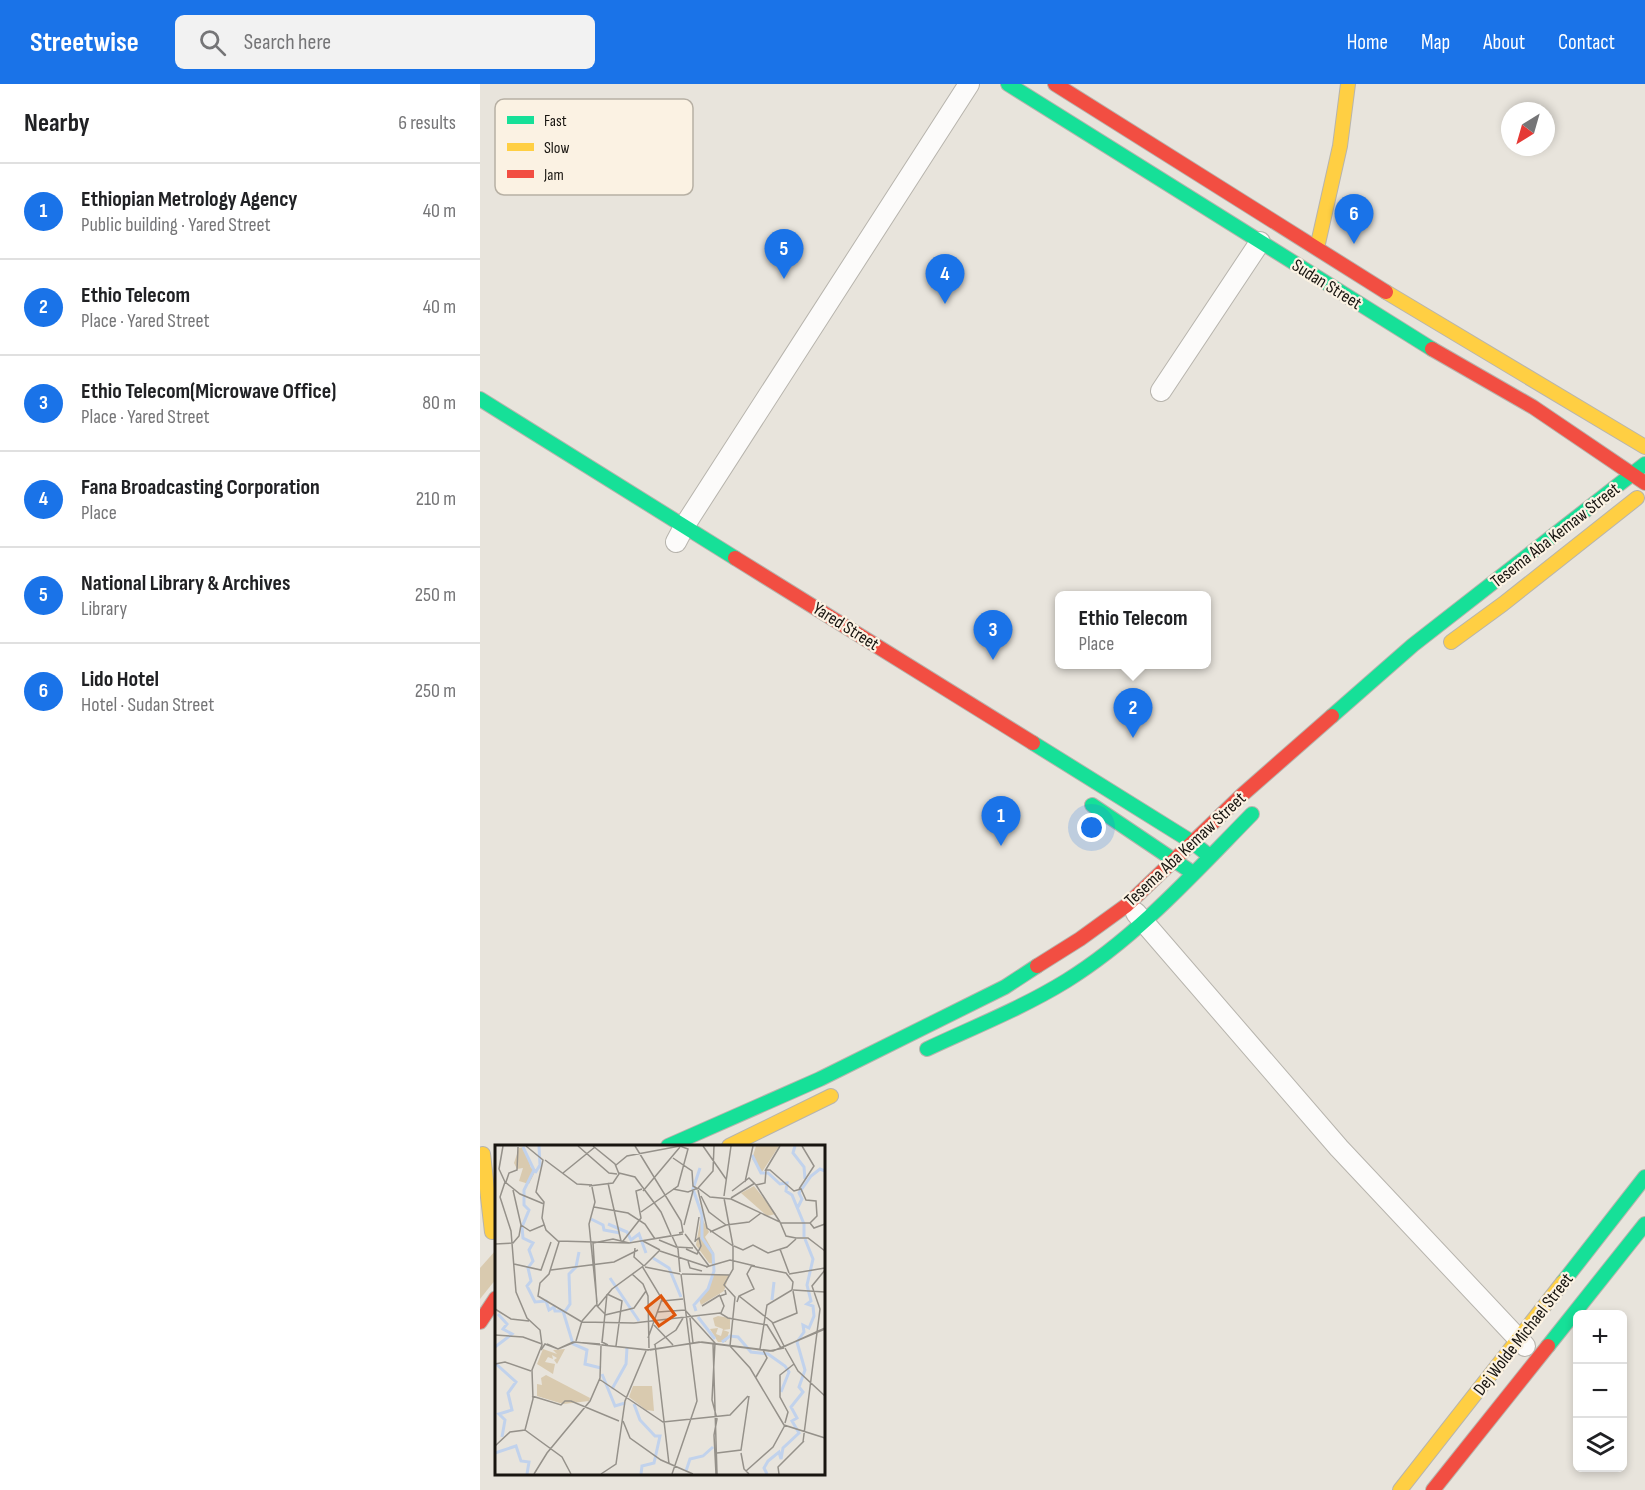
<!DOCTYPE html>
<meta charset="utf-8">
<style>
:root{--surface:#fff;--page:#f2f2f2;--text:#202124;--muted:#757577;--line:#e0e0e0;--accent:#1a73e8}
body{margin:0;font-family:"Sofia Sans Condensed",sans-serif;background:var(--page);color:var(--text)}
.controls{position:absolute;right:18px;bottom:18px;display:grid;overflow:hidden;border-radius:9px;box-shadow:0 3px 9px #0003}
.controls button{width:54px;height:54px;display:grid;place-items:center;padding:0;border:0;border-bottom:2px solid var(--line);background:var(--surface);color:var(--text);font:30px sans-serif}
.compass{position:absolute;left:1021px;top:18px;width:54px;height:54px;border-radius:50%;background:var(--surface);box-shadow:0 3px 9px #0003;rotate:217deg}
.you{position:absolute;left:612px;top:744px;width:21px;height:21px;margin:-15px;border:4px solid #fff;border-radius:50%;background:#1a73e8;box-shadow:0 0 0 9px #1a73e833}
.badge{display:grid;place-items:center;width:39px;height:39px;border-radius:50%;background:var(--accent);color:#fff;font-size:20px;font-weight:700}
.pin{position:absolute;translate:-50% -50px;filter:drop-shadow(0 2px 3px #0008)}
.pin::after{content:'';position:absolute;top:32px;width:21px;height:18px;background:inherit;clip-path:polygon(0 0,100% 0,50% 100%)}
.popup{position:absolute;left:575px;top:507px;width:156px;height:78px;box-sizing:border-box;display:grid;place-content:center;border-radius:9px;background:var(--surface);filter:drop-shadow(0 2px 4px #0005);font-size:20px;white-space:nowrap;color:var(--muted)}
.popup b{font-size:22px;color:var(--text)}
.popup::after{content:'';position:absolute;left:50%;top:100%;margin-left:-12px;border:12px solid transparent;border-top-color:var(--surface)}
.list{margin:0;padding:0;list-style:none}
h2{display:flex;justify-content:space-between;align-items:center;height:78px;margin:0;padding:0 24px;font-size:26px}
h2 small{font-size:20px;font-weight:400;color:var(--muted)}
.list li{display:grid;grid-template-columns:39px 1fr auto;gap:18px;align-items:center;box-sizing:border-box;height:96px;padding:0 24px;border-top:2px solid var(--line)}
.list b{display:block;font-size:22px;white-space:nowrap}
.list p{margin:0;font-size:20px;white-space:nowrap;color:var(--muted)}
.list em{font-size:20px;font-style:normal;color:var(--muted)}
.icon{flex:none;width:33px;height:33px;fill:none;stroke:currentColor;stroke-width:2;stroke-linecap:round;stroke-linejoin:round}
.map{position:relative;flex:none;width:1165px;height:1406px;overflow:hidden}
header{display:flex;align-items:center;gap:36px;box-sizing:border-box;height:84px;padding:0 30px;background:var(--accent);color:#fff}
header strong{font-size:28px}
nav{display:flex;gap:33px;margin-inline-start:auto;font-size:21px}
.search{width:420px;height:54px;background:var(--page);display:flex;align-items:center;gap:15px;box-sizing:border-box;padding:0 21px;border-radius:9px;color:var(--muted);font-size:22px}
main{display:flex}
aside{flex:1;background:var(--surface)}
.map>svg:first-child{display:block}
.green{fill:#d9caaf}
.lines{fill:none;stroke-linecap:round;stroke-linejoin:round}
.street-casing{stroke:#b7b4ad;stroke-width:22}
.fast-casing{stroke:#b7b4ad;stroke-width:16}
.slow-casing{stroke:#b7b4ad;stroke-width:16}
.jam-casing{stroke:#b7b4ad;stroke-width:16}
.street{stroke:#fcfbfa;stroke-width:20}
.fast{stroke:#16e098;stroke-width:14}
.slow{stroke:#ffcf43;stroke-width:14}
.jam{stroke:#f24e42;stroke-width:14}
.labels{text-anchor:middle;stroke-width:4.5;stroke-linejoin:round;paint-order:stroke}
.street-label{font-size:18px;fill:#181510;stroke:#fbf2e3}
.inset-river{fill:none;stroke:#c1d2ec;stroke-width:3}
.inset-road{fill:none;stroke:#95918a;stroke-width:1.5}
.view{fill:#de560c;fill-opacity:0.15;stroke:#de560c;stroke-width:3}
.inset-edge{fill:none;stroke:#181510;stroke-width:3}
.key{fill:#fbf2e3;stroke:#b7b0a4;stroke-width:1.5}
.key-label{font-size:16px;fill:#181510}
</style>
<header>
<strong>Streetwise</strong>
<div class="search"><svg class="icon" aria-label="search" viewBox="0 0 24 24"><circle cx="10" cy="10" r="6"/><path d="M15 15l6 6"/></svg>Search here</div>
<nav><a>Home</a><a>Map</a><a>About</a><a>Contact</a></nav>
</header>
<main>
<aside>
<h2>Nearby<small>6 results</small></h2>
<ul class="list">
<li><span class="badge">1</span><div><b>Ethiopian Metrology Agency</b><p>Public building · Yared Street</p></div><em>40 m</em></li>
<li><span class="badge">2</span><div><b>Ethio Telecom</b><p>Place · Yared Street</p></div><em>40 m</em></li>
<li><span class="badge">3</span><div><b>Ethio Telecom(Microwave Office)</b><p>Place · Yared Street</p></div><em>80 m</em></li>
<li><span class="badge">4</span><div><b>Fana Broadcasting Corporation</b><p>Place</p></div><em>210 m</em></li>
<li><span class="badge">5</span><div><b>National Library &amp; Archives</b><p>Library</p></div><em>250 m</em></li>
<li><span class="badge">6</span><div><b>Lido Hotel</b><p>Hotel · Sudan Street</p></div><em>250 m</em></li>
</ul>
</aside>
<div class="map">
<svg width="1165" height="1406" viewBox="0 0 1165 1406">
<rect width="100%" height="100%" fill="#e8e4dc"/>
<path class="green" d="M 16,1166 L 16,1195 L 0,1215 L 0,1184 Z"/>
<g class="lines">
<defs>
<path id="street" d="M 681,307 L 780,158
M 196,458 L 205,441 L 489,0
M 656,829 L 859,1064 L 1045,1262"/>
<path id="fast" d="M 528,0 L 952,265
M 0,315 L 255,474
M 852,632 L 933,561 L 1165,380
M 553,659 L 712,758 L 727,770
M 612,721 L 710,787
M 447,965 C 494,943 542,924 586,897 C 657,853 714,789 772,730
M 188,1062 L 340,995 L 525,903 L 557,882
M 1083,1198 L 1165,1093
M 1068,1262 L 1165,1140"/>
<path id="slow" d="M 837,164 L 860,62 L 868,0
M 906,208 L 1165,363
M 971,558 L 1023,520 L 1157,414
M 249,1062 L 351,1012
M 3,1070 L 12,1148
M 920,1406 L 1083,1198"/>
<path id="jam" d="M 575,0 L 906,208
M 952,265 L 1053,323 L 1165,399
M 255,474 L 553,659
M 557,882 L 600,855 L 647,821 L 762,711 L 852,632
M 0,1238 L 16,1214
M 953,1406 L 1068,1262"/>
</defs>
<use href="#street" class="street-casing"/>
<use href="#fast" class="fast-casing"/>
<use href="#slow" class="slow-casing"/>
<use href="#jam" class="jam-casing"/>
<use href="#street" class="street"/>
<use href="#fast" class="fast"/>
<use href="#slow" class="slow"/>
<use href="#jam" class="jam"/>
</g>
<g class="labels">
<g class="street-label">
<text transform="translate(847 200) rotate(32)" y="6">Sudan Street</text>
<text transform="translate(1075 451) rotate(-38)" y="6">Tesema Aba Kemaw Street</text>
<text transform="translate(366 542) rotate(32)" y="6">Yared Street</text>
<text transform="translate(705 765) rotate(-43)" y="6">Tesema Aba Kemaw Street</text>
<text transform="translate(1043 1250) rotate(-52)" y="6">Dej Wolde Michael Street</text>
</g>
</g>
<g transform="translate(15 1061)">
<rect width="330" height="330" fill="#e8e4dc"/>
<path d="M 261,1 L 284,1 L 267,27 L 257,14 ZM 29,2 L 36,23 L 41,25 L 34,39 L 24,36 L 28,23 L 22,24 L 19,18 L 24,3 ZM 259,41 L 281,69 L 272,71 L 246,48 ZM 206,71 L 214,87 L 210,92 L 219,108 L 219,119 L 214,118 L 201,100 ZM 218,130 L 234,130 L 229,146 L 206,160 L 204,154 L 213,145 ZM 223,171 L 235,173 L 235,184 L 228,185 L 234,187 L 231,197 L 223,197 L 215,184 L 223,183 L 221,189 L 226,191 L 228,184 L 220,181 L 218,173 ZM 48,204 L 62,209 L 58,205 L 70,204 L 62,219 L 59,215 L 62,213 L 57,210 L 58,214 L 53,212 L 50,217 L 60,219 L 58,229 L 42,219 ZM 51,230 L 95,253 L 94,256 L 68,259 L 42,251 L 42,239 L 47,240 L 46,233 ZM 138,241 L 157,241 L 159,266 L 151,265 L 134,252 Z" fill="#d9caaf"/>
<path class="inset-river" d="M 300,1 L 298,8 L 309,22 L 310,34M 28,2 L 39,25 L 29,45 L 29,60 L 34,65 L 27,82 L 28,93 L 38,98 L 34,105 L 38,116 L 33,123 L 36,136 L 32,141 L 40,157 L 51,156 L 54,165 L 59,162 L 60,166 L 68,166 L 78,199 L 92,205 L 90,219 L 106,223M 257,10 L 266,28 L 273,28 L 285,39 L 292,38 L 291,46 L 297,50 L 309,79 L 309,92M 40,28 L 45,20 L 44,1M 303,62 L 307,54 L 304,48 L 316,31 L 325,24 L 330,26M 96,74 L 108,80 L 109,85 L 125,88M 113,79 L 132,87 L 136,95 L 144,89 L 151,108M 158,113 L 174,123 L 186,152M 115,133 L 144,176M 277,155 L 279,137M 201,166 L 199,160 L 213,144 L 219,126 L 218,109 L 207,93 L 207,70 L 198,44 L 205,23M 69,168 L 75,159 L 74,129 L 81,122 L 84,107M 203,172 L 220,194M 227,197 L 235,191 L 243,192 L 256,207 L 273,209 L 290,221 L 294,227 L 286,247M 0,202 L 17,189 L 8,184 L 12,179 L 3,169M 0,218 L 21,237 L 13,248 L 17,265 L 4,269 L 10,275 L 7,292M 107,229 L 120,261 L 130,258M 117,244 L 131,219 L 132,203M 139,259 L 145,275 L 160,291 L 165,291 L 159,318 L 147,321 L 146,329M 0,308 L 21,301 L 26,316 L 34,317 L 32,329M 191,326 L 195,314 L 208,311 L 218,302M 272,329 L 269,323 L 273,316 L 284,307 L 286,314 L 288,303 L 304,288 L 297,276 L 302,273 L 296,262 L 308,247 L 304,242 L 310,225 L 302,197 L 309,187 L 308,180 L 314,183 L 319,171 L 318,161 L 312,159 L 316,156 L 312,140 L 318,114 L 310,94"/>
<path class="inset-road" d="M 31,1 L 48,15 L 41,47 L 49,57 L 47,73 L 51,85 L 64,97 L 54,129 L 45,138 L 43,151 L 87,177M 83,1 L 114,28 L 122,29M 140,1 L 186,76 L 188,87 L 184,88M 208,1 L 231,34M 178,13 L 197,26 L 198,41 L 203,44M 50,15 L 82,39 L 97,40M 121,20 L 132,11 L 185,1 L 193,4 L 183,41 L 146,67M 270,26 L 285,1M 68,28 L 100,2M 124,28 L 140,32 L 166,67 L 176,90M 10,37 L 25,49 L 49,59M 11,37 L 14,28 L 22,25 L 23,2M 250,37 L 258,1M 113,38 L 126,96M 261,40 L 270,38 L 271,25 L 275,25 L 299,46 L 306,44 L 311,55 L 321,56 L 322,71 L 315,78 L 285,78M 261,40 L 285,77M 94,41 L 118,38 L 124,29 L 120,19 L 98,1M 97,42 L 100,57 L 94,79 L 102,157M 203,43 L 218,26 L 219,1M 178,44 L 193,47 L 203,43 L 215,52 L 236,54M 304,44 L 319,21 L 307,1M 203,45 L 212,83 L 238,101M 148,46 L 185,2M 237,46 L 254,33 L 261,40M 206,51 L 214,67 L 231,80M 229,51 L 236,1M 229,53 L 238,101M 236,53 L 260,38M 236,54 L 285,77 L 291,91 L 301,93M 99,62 L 133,68 L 150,79 L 160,94M 315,78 L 319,83 L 330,79M 26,80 L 35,86 L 49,80M 189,80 L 198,46M 215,87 L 231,80 L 254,77 L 266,68M 190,89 L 214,121M 177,91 L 183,104 L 185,127M 301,93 L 313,93 L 330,106M 164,95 L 181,102 L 198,103M 63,96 L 134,98 L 188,89M 128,96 L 146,73 L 141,46 L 147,44M 148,96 L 165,105M 200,97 L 204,72M 0,99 L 18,98 L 24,91 L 26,80 L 18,45M 239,101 L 248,105 L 258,100 L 273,108 L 292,102 L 301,94M 140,103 L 139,112 L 149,121M 191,104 L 202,109 L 206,101 L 204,93 L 200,96M 285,104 L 294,128M 165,106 L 213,122M 193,116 L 195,123 L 207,126M 19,119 L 46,125 L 56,97M 147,121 L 167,154 L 153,193M 149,121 L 165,105M 257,121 L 291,128 L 298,137 L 297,145 L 272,160 L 265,204M 150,122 L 185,129M 211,122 L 235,115 L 260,121M 56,125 L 119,117 L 143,105M 137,129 L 148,139 L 153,151 L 154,203M 187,129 L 235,130M 294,129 L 330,123M 298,145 L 330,147M 112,149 L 127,156 L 121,201M 244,151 L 277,177 L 289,201M 167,156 L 188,154M 242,157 L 244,151 L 259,144 L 252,129 L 257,120M 103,161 L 117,144 L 147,122M 207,161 L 225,150M 0,164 L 16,174 L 34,176M 163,167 L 190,165 L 220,198 L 217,255 L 222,274 L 219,290 L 221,329M 226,168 L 229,161 L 225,151 L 231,149 L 230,145M 110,170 L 139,163 L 151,146M 195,173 L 198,198M 87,176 L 101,160M 87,177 L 139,178 L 225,168 L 233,173 L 272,180 L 286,203M 278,178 L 302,168 L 298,146M 159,180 L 178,200M 0,190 L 28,192 L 47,199M 81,196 L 87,176M 107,198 L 112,149M 218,198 L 222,329M 52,199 L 63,204 L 80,197 L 152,205 L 207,197 L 278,206 L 330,184M 160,199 L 174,319M 107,200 L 154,205M 113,200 L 107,197 L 110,169 L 102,161 L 98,98 L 118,94 L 134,98 L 175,91M 159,200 L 181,185 L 188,173M 235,201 L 255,223 L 289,280 L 330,293M 235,201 L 240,152 L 229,140 L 238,124 L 238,101M 286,203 L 330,183M 290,203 L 303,226 L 330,251M 46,205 L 50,199 L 63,204 L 78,197 L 105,199M 155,205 L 204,197 L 274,206 L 289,203M 0,219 L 10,217 L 36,226M 261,232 L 272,213 L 268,205M 104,234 L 168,277 L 235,270 L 253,251M 37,251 L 66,260 L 70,256 L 76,256 L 124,276M 128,276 L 135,293 L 166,315 L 198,329M 290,278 L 293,267 L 285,252 L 285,230 L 299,219M 30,285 L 67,312 L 76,329M 308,297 L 325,164 L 317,141 L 330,125M 0,301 L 15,287 L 30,285 L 38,254 L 37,225 L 47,200 L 45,185 L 32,173 L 21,147 L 16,86 L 5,52 L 10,37 L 4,24 L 8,1M 222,308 L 246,305 L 254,251M 246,308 L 249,324 L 254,329M 251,326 L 278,302 L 290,280M 39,329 L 52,308 L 95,256 L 105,233 L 106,201M 106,329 L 121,319 L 130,256 L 151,206M 177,329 L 202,256 L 186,129M 284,329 L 283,322 L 309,296"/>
<path class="view" d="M 166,151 L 180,170 L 164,181 L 151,163 Z"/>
<rect width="330" height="330" class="inset-edge"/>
</g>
<rect x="15" y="15" width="198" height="96" rx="9" class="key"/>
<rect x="27" y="32" width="27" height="8" fill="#16e098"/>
<rect x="27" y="59" width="27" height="8" fill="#ffcf43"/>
<rect x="27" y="86" width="27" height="8" fill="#f24e42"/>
<g class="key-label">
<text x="64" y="42">Fast</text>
<text x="64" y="69">Slow</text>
<text x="64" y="96">Jam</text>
</g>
</svg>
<div class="controls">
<button>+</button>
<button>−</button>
<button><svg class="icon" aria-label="layers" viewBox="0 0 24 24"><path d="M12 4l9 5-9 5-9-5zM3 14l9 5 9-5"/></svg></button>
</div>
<svg class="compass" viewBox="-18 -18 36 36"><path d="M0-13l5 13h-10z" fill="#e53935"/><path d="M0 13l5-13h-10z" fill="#757577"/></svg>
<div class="you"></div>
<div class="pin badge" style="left:521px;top:762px">1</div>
<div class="pin badge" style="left:653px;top:654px">2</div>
<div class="popup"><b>Ethio Telecom</b>Place</div>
<div class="pin badge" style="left:513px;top:576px">3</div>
<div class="pin badge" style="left:465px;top:220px">4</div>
<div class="pin badge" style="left:304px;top:195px">5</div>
<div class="pin badge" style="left:874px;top:160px">6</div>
</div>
</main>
